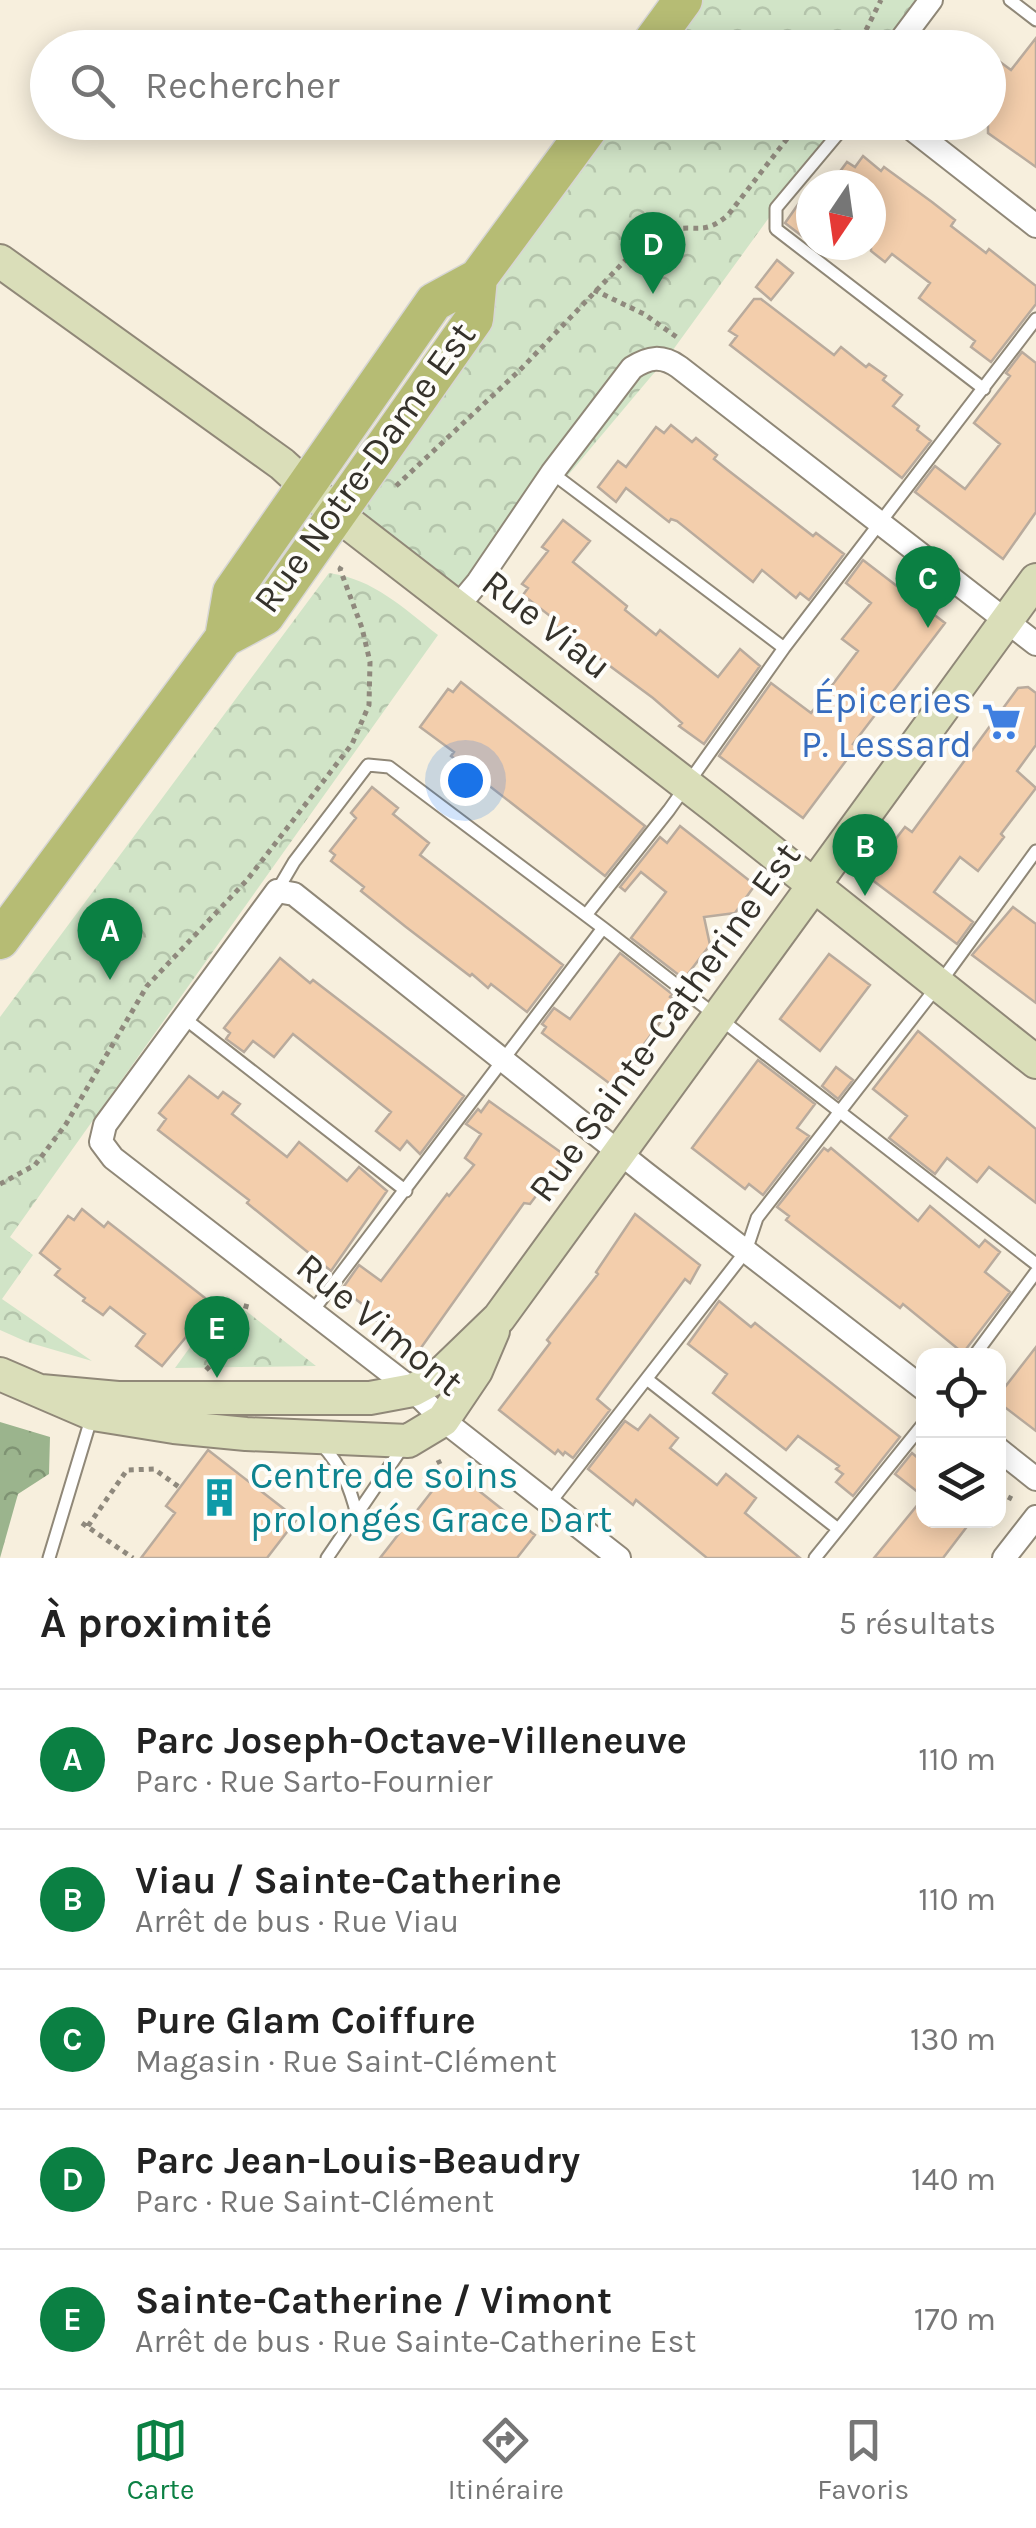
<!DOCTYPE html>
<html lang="fr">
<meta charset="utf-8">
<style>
:root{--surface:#fff;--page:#f2f2f2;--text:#222;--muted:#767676;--line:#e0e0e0;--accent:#0b8043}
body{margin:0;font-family:Karla,sans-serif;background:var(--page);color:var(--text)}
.controls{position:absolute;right:30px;bottom:30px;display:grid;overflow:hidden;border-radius:20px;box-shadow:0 5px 25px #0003}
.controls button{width:90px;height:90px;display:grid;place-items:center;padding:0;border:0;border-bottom:2px solid var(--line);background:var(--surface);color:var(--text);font:50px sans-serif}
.compass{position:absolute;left:796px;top:170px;width:90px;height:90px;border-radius:50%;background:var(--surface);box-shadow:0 5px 25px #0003;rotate:193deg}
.you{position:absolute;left:465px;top:780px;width:35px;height:35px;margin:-25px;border:8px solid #fff;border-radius:50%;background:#1a73e8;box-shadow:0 0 0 15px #1a73e833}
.badge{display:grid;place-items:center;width:65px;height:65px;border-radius:50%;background:var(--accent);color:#fff;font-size:32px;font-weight:700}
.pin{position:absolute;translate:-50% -82px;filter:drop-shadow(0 2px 5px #0008)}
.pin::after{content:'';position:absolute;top:52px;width:35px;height:30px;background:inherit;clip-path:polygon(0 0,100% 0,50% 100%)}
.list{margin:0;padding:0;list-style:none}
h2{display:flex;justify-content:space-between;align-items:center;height:130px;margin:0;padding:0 40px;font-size:42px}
h2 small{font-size:32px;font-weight:400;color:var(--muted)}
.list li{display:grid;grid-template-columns:65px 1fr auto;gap:30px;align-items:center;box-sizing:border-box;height:140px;padding:0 40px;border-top:2px solid var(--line)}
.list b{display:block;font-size:38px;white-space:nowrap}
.list p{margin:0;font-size:32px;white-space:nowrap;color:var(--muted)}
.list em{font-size:32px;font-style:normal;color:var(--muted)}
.icon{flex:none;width:55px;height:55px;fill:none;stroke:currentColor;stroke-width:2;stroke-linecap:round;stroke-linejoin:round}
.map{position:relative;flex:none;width:1036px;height:1558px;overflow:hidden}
.search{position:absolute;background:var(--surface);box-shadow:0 5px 25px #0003;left:30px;right:30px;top:30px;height:110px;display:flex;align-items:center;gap:25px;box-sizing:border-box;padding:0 35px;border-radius:55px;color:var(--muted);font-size:38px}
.sheet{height:830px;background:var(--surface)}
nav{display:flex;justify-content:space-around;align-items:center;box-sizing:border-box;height:140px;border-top:2px solid var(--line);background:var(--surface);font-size:28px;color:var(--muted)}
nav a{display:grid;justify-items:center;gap:5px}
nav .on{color:var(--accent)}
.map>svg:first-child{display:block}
.forest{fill:url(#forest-crowns)}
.park{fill:url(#park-crowns)}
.building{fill:#f3ceac;stroke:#b9ab9d;stroke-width:2.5}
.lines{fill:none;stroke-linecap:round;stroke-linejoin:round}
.lane-casing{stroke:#908878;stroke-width:15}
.street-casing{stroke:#908878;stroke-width:26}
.secondary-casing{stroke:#908878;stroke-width:36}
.primary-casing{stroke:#d7d6d5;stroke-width:41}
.path{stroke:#8f897d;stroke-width:5;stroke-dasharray:5 5;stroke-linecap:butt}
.lane{stroke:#fff;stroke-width:11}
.street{stroke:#fff;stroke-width:22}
.secondary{stroke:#dadeb9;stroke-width:32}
.primary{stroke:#b6bc74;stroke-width:38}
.labels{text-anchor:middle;stroke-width:8;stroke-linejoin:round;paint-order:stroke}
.street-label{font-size:38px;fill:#35322b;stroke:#fefdf9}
.shop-label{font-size:38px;fill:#366cbe;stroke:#fefdf9;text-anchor:end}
.culture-label{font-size:38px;fill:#0d838f;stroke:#fefdf9;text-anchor:start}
</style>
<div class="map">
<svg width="1036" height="1558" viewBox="0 0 1036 1558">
<defs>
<pattern id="forest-crowns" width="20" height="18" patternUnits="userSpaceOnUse" patternTransform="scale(2.5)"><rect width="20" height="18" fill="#9bb48d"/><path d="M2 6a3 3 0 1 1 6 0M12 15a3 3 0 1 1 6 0" fill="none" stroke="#7f9373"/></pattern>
<pattern id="park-crowns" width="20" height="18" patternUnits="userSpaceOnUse" patternTransform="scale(2.5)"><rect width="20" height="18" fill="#d1e4c7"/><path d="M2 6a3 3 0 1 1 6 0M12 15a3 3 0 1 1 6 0" fill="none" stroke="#b4c4ab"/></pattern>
</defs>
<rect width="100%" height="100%" fill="#f7efdd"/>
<path class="forest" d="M 0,1422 L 50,1437 L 49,1474 L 18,1494 L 0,1558 Z"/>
<path class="park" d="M 684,0 L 942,0 L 907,47 L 649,48 Z
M 593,123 L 848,123 L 776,208 L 670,354 L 458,606 L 323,500 Z
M 329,573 C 374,579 403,608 438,635 L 10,1237 L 33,1255 L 2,1299 L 92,1361 L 27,1342 L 0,1330 L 0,1017 Z
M 227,1296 L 316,1366 L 175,1368 Z"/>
<path class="building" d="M 1036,38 L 1036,167 L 988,133 L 988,53 L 1011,70 Z
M 863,156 L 881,171 L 884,167 L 932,202 L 955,220 L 951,226 L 986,253 L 989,249 L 1036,286 L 1036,304 L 991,362 L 971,347 L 975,341 L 919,298 L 930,283 L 892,254 L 885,262 L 871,251 L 871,185 L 830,185 L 847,162 L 855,167 Z
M 811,186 L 811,243 L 785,223 Z
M 777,260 L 793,273 L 771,300 L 756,287 Z
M 754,299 L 761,299 L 834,355 L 841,347 L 866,367 L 869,364 L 886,376 L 883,380 L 902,395 L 893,406 L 919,426 L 917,430 L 931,441 L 902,478 L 730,345 L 737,336 L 729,331 Z
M 1022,352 L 1036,363 L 1036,512 L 1003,559 L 915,492 L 935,466 L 965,489 L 1000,444 L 974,423 L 1010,376 L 1006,373 Z
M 671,425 L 692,442 L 696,438 L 717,455 L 714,459 L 729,471 L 813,536 L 816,533 L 844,554 L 809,600 L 800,593 L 796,598 L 762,570 L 753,582 L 677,521 L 671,519 L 669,522 L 626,488 L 616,502 L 598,487 L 618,461 L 626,467 L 656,427 L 664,433 Z
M 563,520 L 590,541 L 573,562 L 627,606 L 625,610 L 656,635 L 660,630 L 718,677 L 740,649 L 760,666 L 704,744 L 679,726 L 682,723 L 653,698 L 552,623 L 554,619 L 523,595 L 528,588 L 522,584 L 548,551 L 542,547 Z
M 863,560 L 945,623 L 853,744 L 857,746 L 803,818 L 719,756 L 771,683 L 811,713 L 858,651 L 842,639 L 871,603 L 846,583 Z
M 461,682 L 645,826 L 605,876 L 451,756 L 454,752 L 420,727 L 448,689 L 453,692 Z
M 1028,687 L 1036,693 L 1036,745 L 1017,771 L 1036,788 L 1001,834 L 1004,837 L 978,871 L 960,857 L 934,892 L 973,922 L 957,944 L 867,876 L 905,827 L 912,832 L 1018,688 Z
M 372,787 L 398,808 L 393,814 L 429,843 L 420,855 L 563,965 L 527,1012 L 491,984 L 488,988 L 472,974 L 470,976 L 406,927 L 361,891 L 364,887 L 331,861 L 335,855 L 330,851 L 356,818 L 351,813 Z
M 680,826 L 755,885 L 735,913 L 704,917 L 710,945 L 684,979 L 631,938 L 666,892 L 641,872 L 625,891 L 620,887 L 660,837 L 667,843 Z
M 1013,907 L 1036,924 L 1036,1003 L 972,955 Z
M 620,953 L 672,994 L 670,997 L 676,1001 L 613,1086 L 542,1033 L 546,1027 L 542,1024 L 554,1008 L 570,1019 Z
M 829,954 L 870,985 L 820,1051 L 780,1019 Z
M 280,958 L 310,983 L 313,980 L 464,1096 L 420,1154 L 407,1141 L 400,1150 L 376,1131 L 391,1112 L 293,1034 L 274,1057 L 253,1041 L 244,1052 L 226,1039 L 230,1033 L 224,1028 Z
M 918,1031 L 1036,1129 L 1036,1203 L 989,1167 L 977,1182 L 947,1158 L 935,1174 L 889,1138 L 907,1116 L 873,1089 Z
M 758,1060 L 815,1104 L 797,1128 L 809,1136 L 763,1195 L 749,1184 L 745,1189 L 692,1148 Z
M 836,1067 L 853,1080 L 838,1099 L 822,1086 Z
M 189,1076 L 218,1098 L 223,1092 L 240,1104 L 232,1114 L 287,1157 L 299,1142 L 347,1181 L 359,1167 L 387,1191 L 331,1271 L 247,1203 L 249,1200 L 158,1130 L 166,1119 L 159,1113 Z
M 489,1101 L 566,1156 L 530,1204 L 524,1203 L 418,1352 L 363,1311 L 366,1307 L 342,1289 L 359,1265 L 381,1281 L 447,1194 L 449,1196 L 474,1165 L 465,1158 L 481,1134 L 466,1124 L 478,1109 L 481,1112 Z
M 824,1148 L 828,1151 L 831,1148 L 918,1221 L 930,1206 L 979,1247 L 985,1240 L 1000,1252 L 985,1272 L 1010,1292 L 963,1353 L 903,1304 L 900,1308 L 786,1220 L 789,1216 L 777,1207 Z
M 82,1209 L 104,1227 L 108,1222 L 205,1298 L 202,1302 L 210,1308 L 162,1366 L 136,1346 L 145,1334 L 110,1307 L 103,1315 L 83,1301 L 85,1298 L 55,1275 L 60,1269 L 40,1253 L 68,1216 L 74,1220 Z
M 635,1214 L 700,1265 L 690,1283 L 685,1279 L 597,1399 L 610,1410 L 573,1458 L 565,1452 L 563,1455 L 558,1450 L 555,1454 L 499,1410 L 550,1343 L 547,1340 L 598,1274 L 596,1272 Z
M 719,1301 L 751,1327 L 755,1323 L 900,1437 L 853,1496 L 836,1482 L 843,1474 L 836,1469 L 839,1466 L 798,1436 L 786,1450 L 713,1393 L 727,1374 L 688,1344 Z
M 1036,1347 L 1036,1431 L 998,1402 L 998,1396 Z
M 650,1415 L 678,1438 L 670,1448 L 717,1485 L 726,1474 L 756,1498 L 745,1513 L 800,1558 L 707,1558 L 636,1500 L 633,1505 L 588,1469 L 625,1421 L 638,1430 Z
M 208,1450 L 297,1519 L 267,1558 L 141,1558 L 175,1513 L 166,1506 Z
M 912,1453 L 924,1463 L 924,1497 L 895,1474 Z
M 450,1468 L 535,1535 L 517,1558 L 380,1558 Z
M 924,1497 L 924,1520 L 972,1520 L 943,1558 L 874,1558 Z"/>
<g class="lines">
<defs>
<path id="lane" d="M 1010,0 L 1036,20
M 848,122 L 776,208 L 776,229 L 984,389
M 552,473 L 784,648
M 277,891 L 294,862 L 368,765 L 389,767 L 603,928 L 1036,1264
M 586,915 L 669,810 L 784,648 L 1036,319
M 184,1018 L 406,1191
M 312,1312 L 603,928
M 974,1356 L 1036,1272
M 648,1380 L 838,1529
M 322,1445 C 342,1467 350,1487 357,1515
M 549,1504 L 746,1251 L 757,1218 L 939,984 L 1036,851
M 49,1558 L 91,1419
M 327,1558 L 402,1448
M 815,1558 L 924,1423"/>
<path id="street" d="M 895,48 L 931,0
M 903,122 L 1036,226
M 458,606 L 478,582 L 552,473 L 632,368 C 649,357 662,355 679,367 L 1036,644
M 998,1449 L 1036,1479
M 619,1558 L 443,1420 L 413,1390 L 113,1158 L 101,1142 L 105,1125 L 277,891 L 294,894 L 645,1173 L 924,1389
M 1004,1558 L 1036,1517"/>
<path id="secondary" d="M 0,261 L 282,464 L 338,515 L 718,809 L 1036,1062
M 0,1374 L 93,1414 L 174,1427 L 246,1434 L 408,1441 L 443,1420 L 476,1371 L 493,1331
M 41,1391 L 118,1398 L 370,1398 L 413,1390 L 439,1376 L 499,1318 L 1036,580"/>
<path id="primary" d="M 648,48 L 683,0
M 224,638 L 232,592 L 434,302 L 478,278 L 593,122
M 0,940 L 224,638 L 265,616 L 474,319 L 478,278"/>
</defs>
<use href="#lane" class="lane-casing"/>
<use href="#street" class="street-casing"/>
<use href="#secondary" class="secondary-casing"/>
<use href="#primary" class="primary-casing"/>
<path class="path" d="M 857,48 L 881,0
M 594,290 L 644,314 L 678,338
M 396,486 L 520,370 L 640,245 C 650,239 659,232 671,230 C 697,224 704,236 728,215 L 800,122
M 611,1101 L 611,1098
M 568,1155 L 572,1156
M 0,1184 L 35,1165 L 66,1124 L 147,986 L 247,880 L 352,744 L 369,705 L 370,662 L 362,628 L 340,569 L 343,564
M 240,1328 L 247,1303
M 206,1370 L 222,1354
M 438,1460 L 440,1464
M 1008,1497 L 1012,1499
M 82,1523 L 133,1558
M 88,1526 L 127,1470 L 154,1469 L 179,1487"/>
<use href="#lane" class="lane"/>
<use href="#street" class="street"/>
<use href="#secondary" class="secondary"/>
<use href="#primary" class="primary"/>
</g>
<defs>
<symbol id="supermarket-bare" viewBox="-9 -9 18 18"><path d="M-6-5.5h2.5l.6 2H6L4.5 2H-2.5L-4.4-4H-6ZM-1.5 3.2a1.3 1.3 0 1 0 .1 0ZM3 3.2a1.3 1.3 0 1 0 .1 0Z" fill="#3f7fe0" stroke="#fefdf9" stroke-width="2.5" paint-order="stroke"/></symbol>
<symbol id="building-bare" viewBox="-9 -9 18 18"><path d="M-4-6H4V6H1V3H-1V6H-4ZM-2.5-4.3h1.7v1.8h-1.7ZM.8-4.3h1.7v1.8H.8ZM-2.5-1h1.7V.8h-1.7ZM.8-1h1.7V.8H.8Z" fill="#0f9aa8" stroke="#fefdf9" stroke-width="2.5" paint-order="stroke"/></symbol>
</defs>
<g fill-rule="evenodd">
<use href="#supermarket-bare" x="974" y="694" width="55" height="55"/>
<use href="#building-bare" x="192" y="1470" width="55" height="55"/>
</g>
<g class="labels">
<g class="street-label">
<text transform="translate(364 467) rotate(-54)" y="13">Rue Notre-Dame Est</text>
<text transform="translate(547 624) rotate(38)" y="13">Rue Viau</text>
<text transform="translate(664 1022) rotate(-54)" y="13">Rue Sainte-Catherine Est</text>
<text transform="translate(380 1324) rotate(39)" y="13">Rue Vimont</text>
</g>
<g class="shop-label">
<text x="972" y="713">Épiceries<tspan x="972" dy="44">P. Lessard</tspan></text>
</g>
<g class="culture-label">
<text x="250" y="1488">Centre de soins<tspan x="250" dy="44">prolongés Grace Dart</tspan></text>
</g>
</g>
</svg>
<div class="controls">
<button><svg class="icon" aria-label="locate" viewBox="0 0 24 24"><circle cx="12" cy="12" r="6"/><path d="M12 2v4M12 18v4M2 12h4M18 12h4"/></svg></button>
<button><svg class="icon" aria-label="layers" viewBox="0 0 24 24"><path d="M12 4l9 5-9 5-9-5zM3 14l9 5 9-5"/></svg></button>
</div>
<svg class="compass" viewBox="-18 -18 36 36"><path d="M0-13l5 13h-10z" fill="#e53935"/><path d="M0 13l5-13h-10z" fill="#767676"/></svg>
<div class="you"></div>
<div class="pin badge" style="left:110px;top:980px">A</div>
<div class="pin badge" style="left:865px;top:896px">B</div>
<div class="pin badge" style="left:928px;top:628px">C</div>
<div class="pin badge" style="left:653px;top:294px">D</div>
<div class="pin badge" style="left:217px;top:1378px">E</div>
<div class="search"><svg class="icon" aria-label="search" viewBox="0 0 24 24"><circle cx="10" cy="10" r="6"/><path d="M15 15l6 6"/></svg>Rechercher</div>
</div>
<section class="sheet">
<h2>À proximité<small>5 résultats</small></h2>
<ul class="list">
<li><span class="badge">A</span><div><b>Parc Joseph-Octave-Villeneuve</b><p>Parc · Rue Sarto-Fournier</p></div><em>110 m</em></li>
<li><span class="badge">B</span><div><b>Viau / Sainte-Catherine</b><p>Arrêt de bus · Rue Viau</p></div><em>110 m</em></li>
<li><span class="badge">C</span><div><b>Pure Glam Coiffure</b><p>Magasin · Rue Saint-Clément</p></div><em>130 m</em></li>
<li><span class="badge">D</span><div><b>Parc Jean-Louis-Beaudry</b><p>Parc · Rue Saint-Clément</p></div><em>140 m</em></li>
<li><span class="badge">E</span><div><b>Sainte-Catherine / Vimont</b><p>Arrêt de bus · Rue Sainte-Catherine Est</p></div><em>170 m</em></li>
</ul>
</section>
<nav>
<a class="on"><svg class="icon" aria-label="map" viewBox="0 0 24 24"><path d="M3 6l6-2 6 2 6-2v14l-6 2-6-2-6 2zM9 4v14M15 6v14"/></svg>Carte</a>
<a><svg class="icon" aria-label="directions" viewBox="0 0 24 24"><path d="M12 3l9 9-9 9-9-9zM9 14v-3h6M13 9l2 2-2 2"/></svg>Itinéraire</a>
<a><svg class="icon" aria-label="saved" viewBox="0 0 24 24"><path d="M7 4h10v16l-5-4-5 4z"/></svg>Favoris</a>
</nav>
